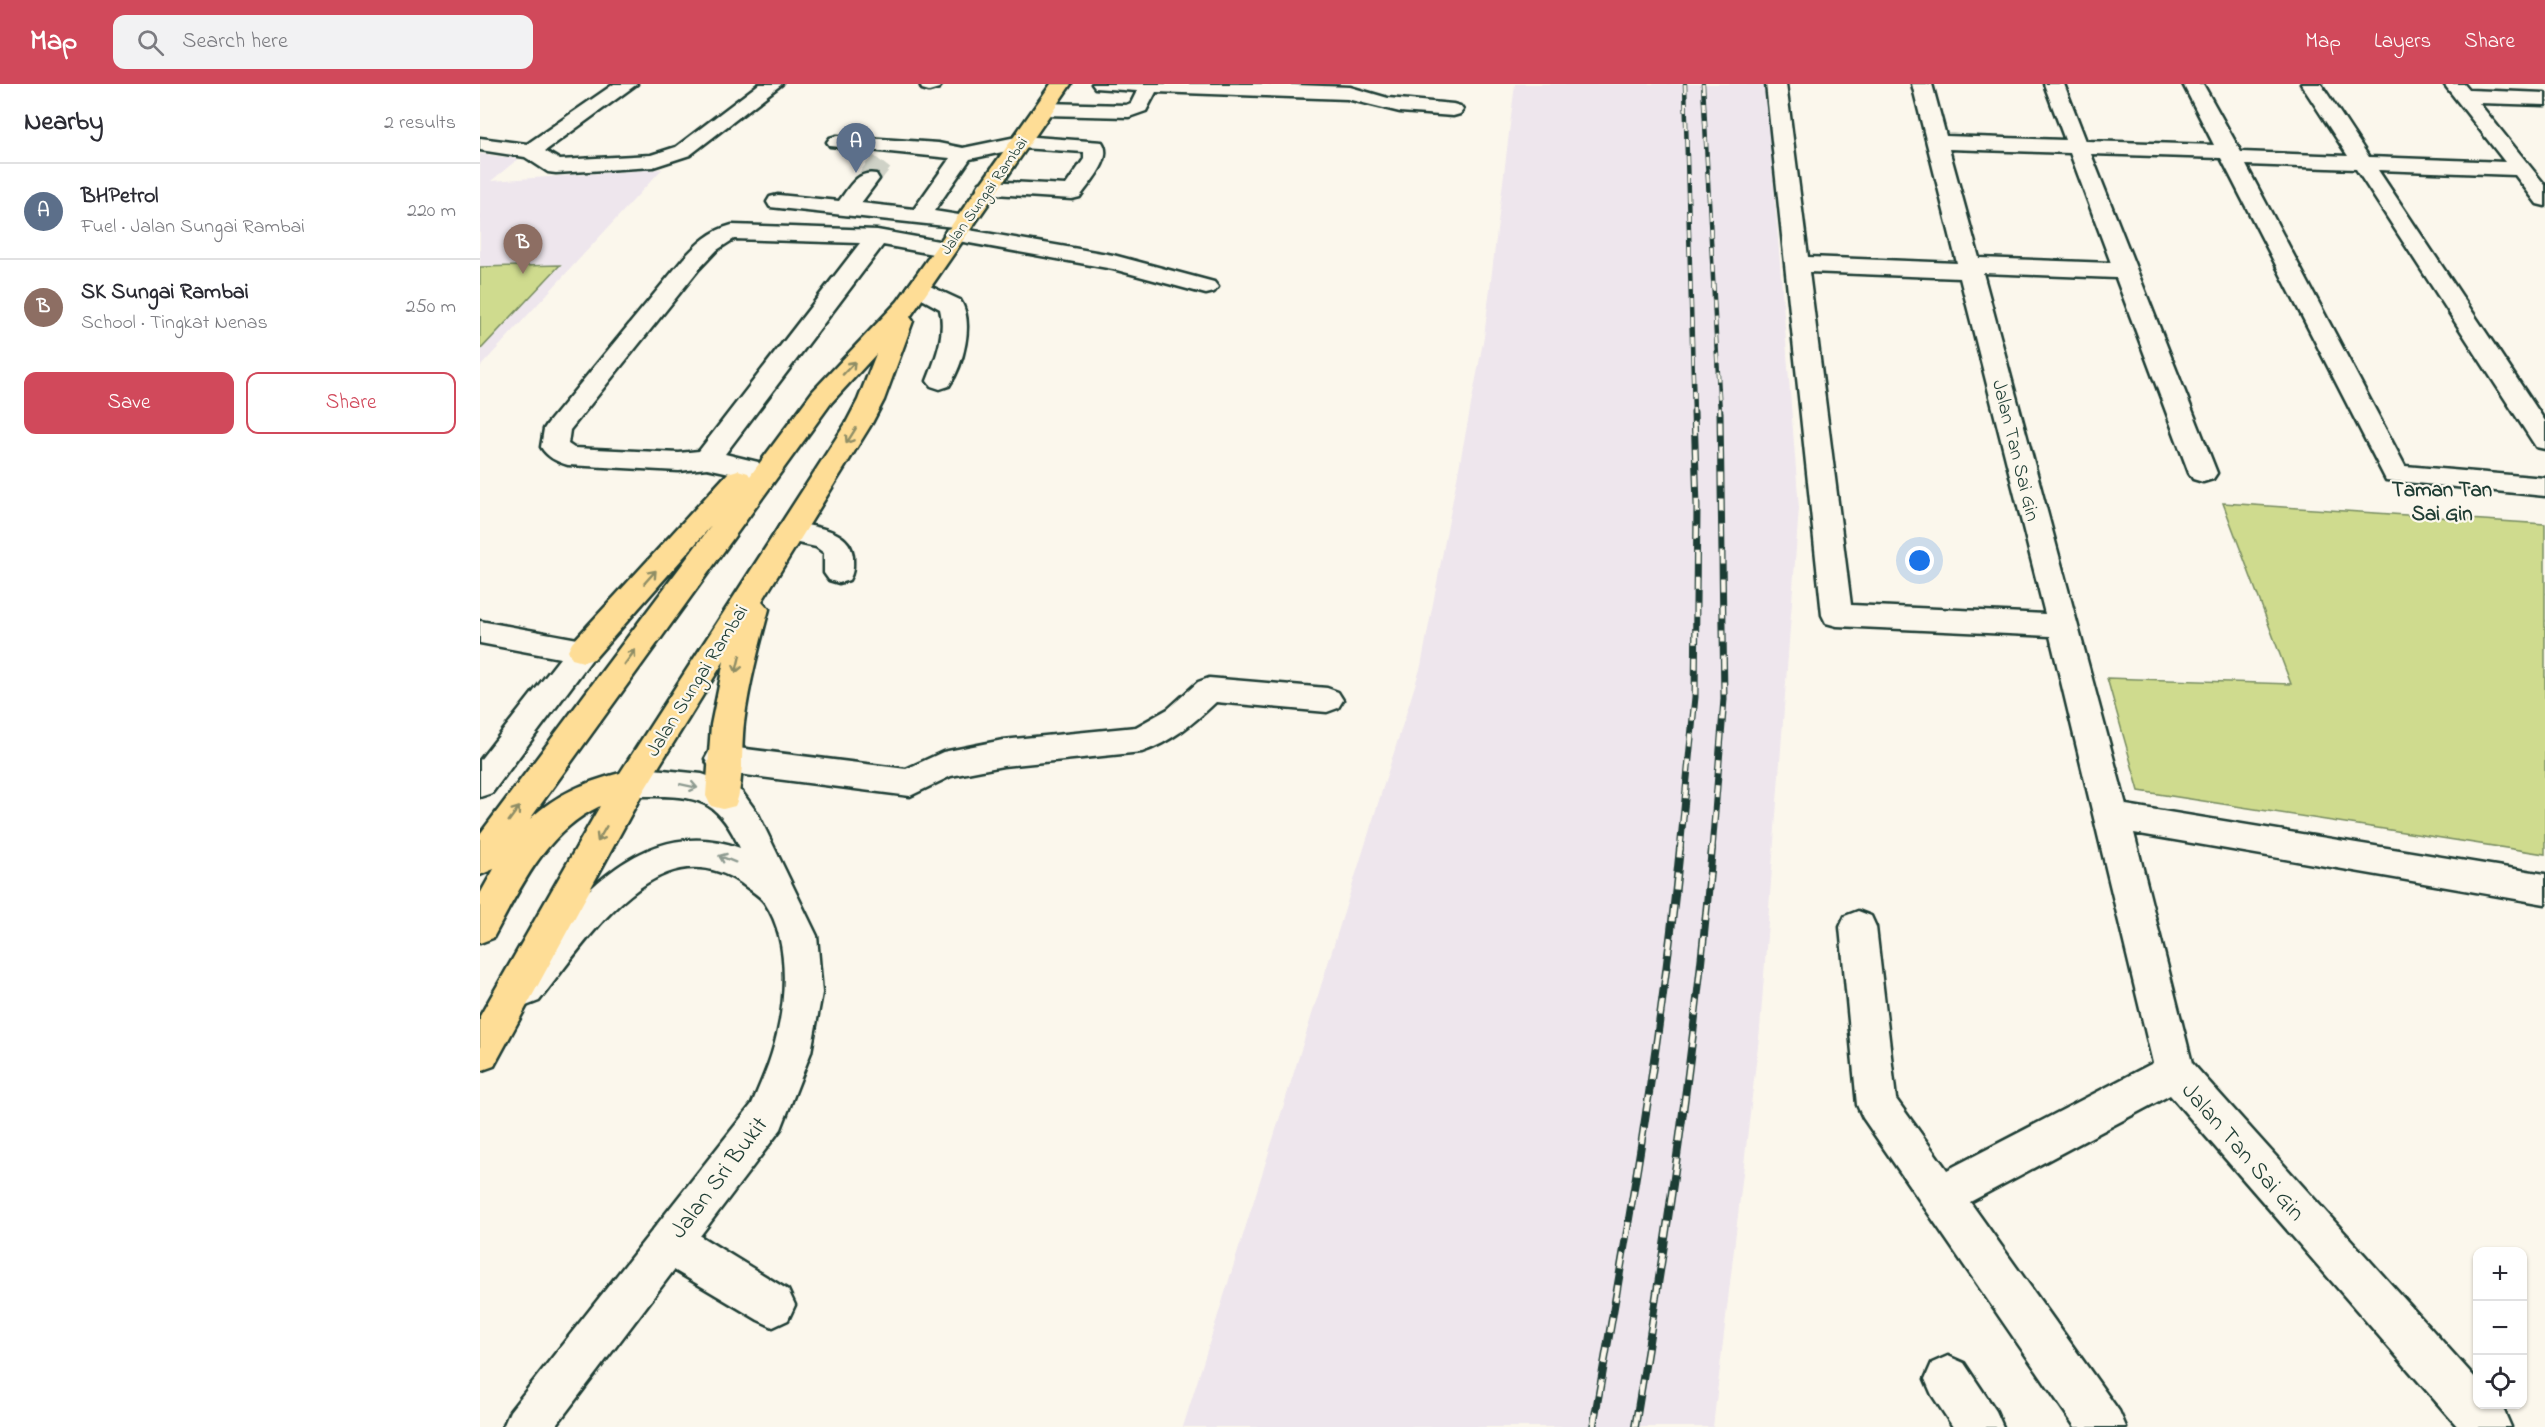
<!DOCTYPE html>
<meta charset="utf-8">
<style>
:root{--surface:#fff;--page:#f2f2f3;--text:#2b2b33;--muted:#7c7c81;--line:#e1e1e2;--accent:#d1495b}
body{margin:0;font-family:"Indie Flower",sans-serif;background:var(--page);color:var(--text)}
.controls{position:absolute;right:18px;bottom:18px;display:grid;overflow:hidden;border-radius:12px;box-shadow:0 2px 4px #0004}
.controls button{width:54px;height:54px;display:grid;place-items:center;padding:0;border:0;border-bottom:2px solid var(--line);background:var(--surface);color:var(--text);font:30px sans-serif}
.you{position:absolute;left:1440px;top:477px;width:21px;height:21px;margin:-15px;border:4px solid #fff;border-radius:50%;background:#1a73e8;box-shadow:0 0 0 9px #1a73e833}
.badge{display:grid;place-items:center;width:39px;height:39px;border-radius:50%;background:var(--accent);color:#fff;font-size:20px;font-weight:700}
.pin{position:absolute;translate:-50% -50px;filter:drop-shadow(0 2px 3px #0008)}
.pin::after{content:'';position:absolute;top:32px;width:21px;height:18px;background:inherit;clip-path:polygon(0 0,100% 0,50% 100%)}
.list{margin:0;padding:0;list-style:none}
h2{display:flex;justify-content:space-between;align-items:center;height:78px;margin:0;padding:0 24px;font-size:26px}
h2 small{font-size:20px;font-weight:400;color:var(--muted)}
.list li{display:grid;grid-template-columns:39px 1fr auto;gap:18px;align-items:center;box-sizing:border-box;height:96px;padding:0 24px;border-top:2px solid var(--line)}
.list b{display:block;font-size:22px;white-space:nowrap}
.list p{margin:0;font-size:20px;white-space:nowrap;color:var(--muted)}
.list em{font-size:20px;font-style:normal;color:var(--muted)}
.actions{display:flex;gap:12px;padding:18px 24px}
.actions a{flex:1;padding:14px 0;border:2px solid var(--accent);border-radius:12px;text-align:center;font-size:21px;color:var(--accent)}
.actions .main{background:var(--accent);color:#fff}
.icon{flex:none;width:33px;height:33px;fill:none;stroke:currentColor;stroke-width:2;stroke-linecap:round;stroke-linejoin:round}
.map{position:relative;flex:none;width:2065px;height:1343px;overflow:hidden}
header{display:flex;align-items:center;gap:36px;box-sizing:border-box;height:84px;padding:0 30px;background:var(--accent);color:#fff}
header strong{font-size:28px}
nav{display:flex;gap:33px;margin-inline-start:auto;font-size:21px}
.search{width:420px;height:54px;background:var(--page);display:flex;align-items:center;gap:15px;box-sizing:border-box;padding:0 21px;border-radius:12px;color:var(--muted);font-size:22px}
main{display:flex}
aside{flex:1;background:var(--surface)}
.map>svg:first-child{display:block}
.built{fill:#eee6ed}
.green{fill:#cfdb8e;stroke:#778c61;stroke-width:1.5}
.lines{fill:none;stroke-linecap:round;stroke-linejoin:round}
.minor-tunnel{stroke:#cfd2c7;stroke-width:22;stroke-dasharray:22 11;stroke-linecap:butt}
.minor-casing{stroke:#1f3d34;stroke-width:5}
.major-casing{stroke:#1f3d34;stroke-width:5}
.minor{fill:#fbf7ec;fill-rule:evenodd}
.major{fill:#fedd96;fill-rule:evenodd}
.rail-far2-casing{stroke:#1f3d34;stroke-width:4.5}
.rail-far1-casing{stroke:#1f3d34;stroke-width:7}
.rail-casing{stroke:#1f3d34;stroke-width:8}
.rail-far2{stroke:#fbf7ec;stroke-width:3;stroke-dasharray:9;stroke-linecap:butt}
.rail-far1{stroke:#fbf7ec;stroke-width:4.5;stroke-dasharray:13;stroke-linecap:butt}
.rail{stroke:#fbf7ec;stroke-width:5;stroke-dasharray:16;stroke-linecap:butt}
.oneway{stroke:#8e8d65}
.oneway2{stroke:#8d9a90}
.labels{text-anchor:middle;stroke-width:4.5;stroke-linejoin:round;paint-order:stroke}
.far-street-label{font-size:16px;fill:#1f3d34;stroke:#fbf7ec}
.street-label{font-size:20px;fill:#1f3d34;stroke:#fbf7ec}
.neighbourhood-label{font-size:21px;font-weight:bold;fill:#1f3d34;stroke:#fbf7ec}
.near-street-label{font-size:24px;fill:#1f3d34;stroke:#fbf7ec}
</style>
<header>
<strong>Map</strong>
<div class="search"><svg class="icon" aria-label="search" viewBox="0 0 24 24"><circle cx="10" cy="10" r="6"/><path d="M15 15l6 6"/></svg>Search here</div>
<nav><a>Map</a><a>Layers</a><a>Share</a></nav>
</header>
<main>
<aside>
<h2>Nearby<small>2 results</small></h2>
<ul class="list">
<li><span class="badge" style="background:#5c6f8a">A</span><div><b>BHPetrol</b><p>Fuel · Jalan Sungai Rambai</p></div><em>220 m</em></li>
<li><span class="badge" style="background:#8d6e63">B</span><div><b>SK Sungai Rambai</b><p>School · Tingkat Nenas</p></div><em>250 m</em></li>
</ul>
<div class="actions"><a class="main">Save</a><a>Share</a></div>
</aside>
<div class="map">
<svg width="2065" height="1343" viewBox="0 0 2065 1343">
<rect width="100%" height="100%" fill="#fbf7ec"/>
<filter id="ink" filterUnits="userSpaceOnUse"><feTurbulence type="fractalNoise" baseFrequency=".0167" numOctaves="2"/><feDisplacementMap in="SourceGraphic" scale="12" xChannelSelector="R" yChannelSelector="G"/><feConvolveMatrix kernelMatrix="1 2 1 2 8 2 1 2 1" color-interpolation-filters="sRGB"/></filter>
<g filter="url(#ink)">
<path class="built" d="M 1035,0 L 1286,0 L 1319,424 L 1280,945 L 1233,1343 L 703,1343 L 941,582 L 1004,253 Z
M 0,70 L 38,75 L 11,97 L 182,85 L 0,283 Z"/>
<path class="green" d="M 80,181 L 0,266 L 0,183 Z
M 1743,419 L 2065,440 L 2065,770 L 1659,707 L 1627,594 L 1811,600 Z"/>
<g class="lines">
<path class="minor-tunnel" d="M 388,95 L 406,72"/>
<defs>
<path id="minor" d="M 134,0 L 157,0 L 65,67 L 80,76 L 171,71 L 196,63 L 279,0 L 302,0 L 210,71 L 173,83 L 76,89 L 68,88 L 45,73 L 0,66 L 0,54 L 47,60 Z
M 440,0 L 462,0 L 459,4 L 449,7 L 442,5 Z
M 612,0 L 787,0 L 870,3 L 908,14 L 973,20 L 980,22 L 983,26 L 980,30 L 973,32 L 920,28 L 867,15 L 676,8 L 666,27 L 649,33 L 564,31 L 557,29 L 554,25 L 557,21 L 564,19 L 646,21 L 651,19 L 657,7 L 615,4 Z
M 1286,0 L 1306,0 L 1328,173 L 1477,179 L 1432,0 L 1452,0 L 1466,52 L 1585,56 L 1564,0 L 1584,0 L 1606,57 L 1734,61 L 1703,0 L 1723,0 L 1761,68 L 1868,72 L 1821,0 L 1841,0 L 1889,73 L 2025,78 L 1964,0 L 1984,0 L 1989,6 L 2065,9 L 2065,21 L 1999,19 L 2065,101 L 2065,122 L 2057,120 L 2035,91 L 1898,86 L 2065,337 L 2065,365 L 2056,363 L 1876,85 L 1766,81 L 1925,382 L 2065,394 L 2065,412 L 1906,396 L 1741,74 L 1611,70 L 1737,389 L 1733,395 L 1723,398 L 1713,395 L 1709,389 L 1636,194 L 1503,189 L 1646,721 L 2065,790 L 2065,820 L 1654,749 L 1712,979 L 1998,1297 L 1998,1320 L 2019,1320 L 2024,1327 L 2031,1343 L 1978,1343 L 1690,1011 L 1490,1118 L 1639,1327 L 1646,1343 L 1595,1343 L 1383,1034 L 1377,1021 L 1360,843 L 1365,832 L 1378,827 L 1391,832 L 1396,843 L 1416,1015 L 1467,1086 L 1673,979 L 1570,552 L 1357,542 L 1346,539 L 1342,531 ZM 1469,65 L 1590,69 L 1631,179 L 1499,174 ZM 1329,188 L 1480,194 L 1565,530 L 1371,521 Z
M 357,52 L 458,59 L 483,64 L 541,52 L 622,58 C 634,75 609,99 600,113 L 592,115 L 500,109 L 497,104 L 500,99 L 508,97 L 586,101 L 604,75 L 604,68 L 541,64 L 490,75 L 454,127 L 491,133 L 494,138 L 491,143 L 483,145 L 633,171 L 734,198 L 738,203 L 734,208 L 726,210 L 633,185 L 467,155 L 464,150 L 467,145 L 474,143 L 290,123 L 287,118 L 290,113 L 298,111 L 359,117 C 369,104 377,86 396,90 L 399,95 L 381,119 L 434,125 L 470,74 L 350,62 L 347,58 L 350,54 Z
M 252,141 L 397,146 L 464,158 L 472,160 L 476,165 L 472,170 L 464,172 L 403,161 L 245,370 L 278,378 L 282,384 L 278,390 L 268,393 L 227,384 L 199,387 L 88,381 C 77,378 67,373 61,363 L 64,345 L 68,339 L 203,175 C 218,159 230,147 252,141 ZM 254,155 L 380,159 L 219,367 L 199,369 L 94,364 L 88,360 L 90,346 L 219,185 L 237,166 Z
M 439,197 L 480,216 C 495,238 483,282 469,302 L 460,305 L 451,302 L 447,297 C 456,274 466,250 460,225 L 431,209 L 427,204 L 431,199 Z
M 310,438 C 332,443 371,444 373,473 C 373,482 374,488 369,496 L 359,499 L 349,496 L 344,489 L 344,469 L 336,463 L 300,455 L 296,448 L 300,441 Z
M 0,537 L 103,556 L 114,559 L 118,567 L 12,709 L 0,713 L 0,676 L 80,574 L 0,559 Z
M 729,594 L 847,604 L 858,608 L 863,616 L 858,624 L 847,628 L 736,618 C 714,639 691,658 662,668 L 523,682 L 471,692 L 430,712 L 242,688 L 230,684 L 225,675 L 230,666 L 242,662 L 426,685 L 463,668 L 523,656 L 656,643 L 688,625 L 718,598 Z
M 173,685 L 222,690 L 245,698 L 262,708 L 278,730 L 337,852 L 342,909 L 331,968 L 301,1045 L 220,1152 L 308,1206 L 315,1221 L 308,1236 L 293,1243 L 278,1236 L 194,1186 L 75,1343 L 23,1343 L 30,1327 L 272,1020 C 279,1003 287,986 292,969 C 306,925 312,859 285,819 C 280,811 268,805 261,799 C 239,784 213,779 187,789 C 135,809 93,874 59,917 L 46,922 L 33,917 L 27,905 L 33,893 C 88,826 159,726 260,764 C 240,721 224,712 176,712 C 163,712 152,713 139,708 L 134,699 L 139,690 L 151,686 Z
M 1468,1272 L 1484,1279 L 1516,1327 L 1523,1343 L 1473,1343 L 1452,1311 L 1445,1295 L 1452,1279 Z"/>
<path id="major" d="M 571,0 L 591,0 L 430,233 L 433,237 L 404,316 L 392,339 L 282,517 L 289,525 C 279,563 269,600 264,639 C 261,662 264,704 255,722 L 243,725 L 231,722 L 226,712 L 231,641 L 244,577 L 163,708 L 14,982 L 0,987 L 0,932 L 120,722 C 65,748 41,803 13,854 L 0,859 L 0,810 L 14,785 L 0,791 L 0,750 L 231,442 L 114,575 L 103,578 L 92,575 L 88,567 L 92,559 L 248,389 L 258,386 L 268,389 L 270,392 L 333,307 L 418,217 ZM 396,270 L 378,316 L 366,339 L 140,689 C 106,698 76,710 50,735 L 351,319 Z"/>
</defs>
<use href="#minor" class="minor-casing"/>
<use href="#major" class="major-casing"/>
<use href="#minor" class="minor"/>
<use href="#major" class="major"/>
<defs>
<path id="rail-far2" d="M 1205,0 L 1214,330
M 1223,0 L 1240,330"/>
<path id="rail-far1" d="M 1200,766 L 1215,613 L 1217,423 L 1214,328
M 1232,766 L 1244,615 L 1240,328"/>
<path id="rail" d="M 1113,1343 C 1147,1151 1181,958 1200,764
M 1155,1343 C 1187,1151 1216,958 1232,764"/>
</defs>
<use href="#rail-far2" class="rail-far2-casing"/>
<use href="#rail-far1" class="rail-far1-casing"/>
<use href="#rail" class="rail-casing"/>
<use href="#rail-far2" class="rail-far2"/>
<use href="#rail-far1" class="rail-far1"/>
<use href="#rail" class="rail"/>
</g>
<defs><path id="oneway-shaft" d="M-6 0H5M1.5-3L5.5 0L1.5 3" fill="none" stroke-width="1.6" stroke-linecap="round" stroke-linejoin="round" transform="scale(1.5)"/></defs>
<g class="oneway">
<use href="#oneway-shaft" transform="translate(369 284) rotate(-47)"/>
<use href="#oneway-shaft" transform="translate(371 352) rotate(122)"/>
<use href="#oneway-shaft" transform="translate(170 493) rotate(-48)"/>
<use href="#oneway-shaft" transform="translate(150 573) rotate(-54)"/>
<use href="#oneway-shaft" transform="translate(258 580) rotate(103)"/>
<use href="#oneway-shaft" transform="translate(34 730) rotate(-54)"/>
<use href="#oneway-shaft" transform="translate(122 750) rotate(120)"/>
</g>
<g class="oneway2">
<use href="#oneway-shaft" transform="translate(209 702) rotate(12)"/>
<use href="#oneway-shaft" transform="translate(247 775) rotate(-158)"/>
</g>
</g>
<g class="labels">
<g class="far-street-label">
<text transform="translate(503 111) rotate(-55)" y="6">Jalan Sungai Rambai</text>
</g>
<g class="street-label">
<text transform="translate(1537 366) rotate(76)" y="7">Jalan Tan Sai Gin</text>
<text transform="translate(216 596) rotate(-58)" y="7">Jalan Sungai Rambai</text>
</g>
<g class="neighbourhood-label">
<text x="1962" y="412">Taman Tan<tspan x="1962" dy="24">Sai Gin</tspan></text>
</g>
<g class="near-street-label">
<text transform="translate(1764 1067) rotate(49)" y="8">Jalan Tan Sai Gin</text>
<text transform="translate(238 1093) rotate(-53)" y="8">Jalan Sri Bukit</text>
</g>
</g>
</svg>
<div class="controls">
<button>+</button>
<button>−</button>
<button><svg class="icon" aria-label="locate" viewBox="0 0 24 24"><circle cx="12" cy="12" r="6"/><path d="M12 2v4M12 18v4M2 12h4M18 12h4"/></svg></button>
</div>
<div class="you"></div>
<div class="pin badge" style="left:376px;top:89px;background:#5c6f8a">A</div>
<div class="pin badge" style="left:43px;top:190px;background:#8d6e63">B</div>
</div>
</main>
